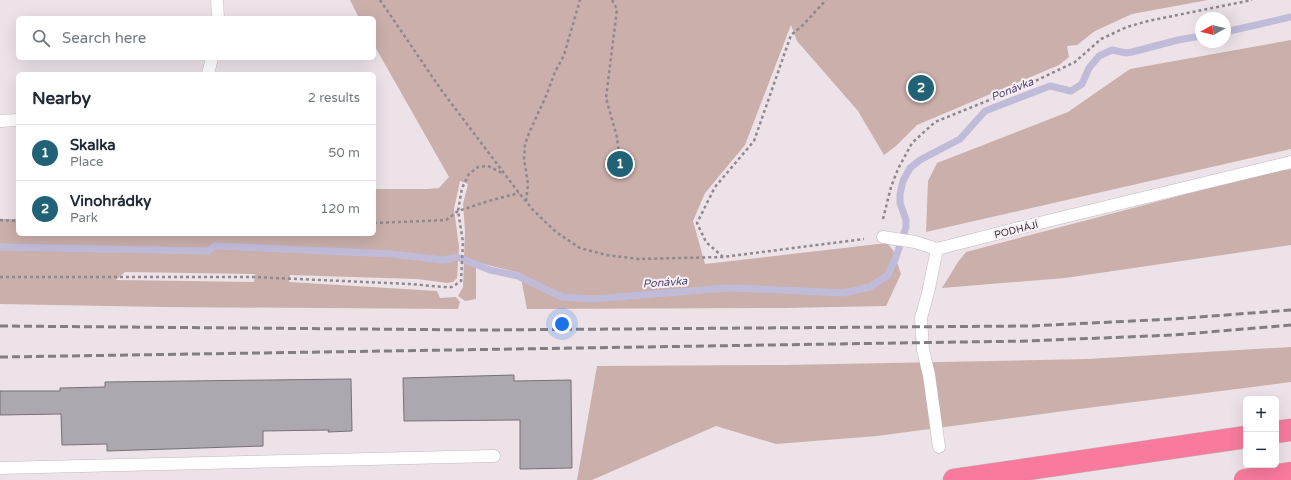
<!DOCTYPE html>
<meta charset="utf-8">
<style>
:root{--surface:#fff;--page:#f6f6f7;--text:#1f2937;--muted:#747a83;--line:#e0e1e3;--accent:#216276}
body{margin:0;font-family:"Varela Round",sans-serif;background:var(--page);color:var(--text)}
.controls{position:absolute;right:12px;bottom:12px;display:grid;overflow:hidden;border-radius:6px;box-shadow:0 4px 16px #0002}
.controls button{width:36px;height:36px;display:grid;place-items:center;padding:0;border:0;border-bottom:1px solid var(--line);background:var(--surface);color:var(--text);font:20px sans-serif}
.compass{position:absolute;left:1195px;top:12px;width:36px;height:36px;border-radius:50%;background:var(--surface);box-shadow:0 4px 16px #0002;rotate:262deg}
.you{position:absolute;left:562px;top:324px;width:14px;height:14px;margin:-10px;border:3px solid #fff;border-radius:50%;background:#1a73e8;box-shadow:0 0 0 6px #1a73e833}
.badge{display:grid;place-items:center;width:26px;height:26px;border-radius:50%;background:var(--accent);color:#fff;font-size:13px;font-weight:700}
.pin{position:absolute;translate:-50% -50%;border:2px solid #fff;box-shadow:0 1px 4px #0006}
.list{margin:0;padding:0;list-style:none}
h2{display:flex;justify-content:space-between;align-items:center;height:52px;margin:0;padding:0 16px;font-size:17px}
h2 small{font-size:13px;font-weight:400;color:var(--muted)}
.list li{display:grid;grid-template-columns:26px 1fr auto;gap:12px;align-items:center;box-sizing:border-box;height:56px;padding:0 16px;border-top:1px solid var(--line)}
.list b{display:block;font-size:15px;white-space:nowrap}
.list p{margin:0;font-size:13px;white-space:nowrap;color:var(--muted)}
.list em{font-size:13px;font-style:normal;color:var(--muted)}
.icon{flex:none;width:22px;height:22px;fill:none;stroke:currentColor;stroke-width:2;stroke-linecap:round;stroke-linejoin:round}
.map{position:relative;flex:none;width:1291px;height:480px;overflow:hidden}
.search{position:absolute;background:var(--surface);box-shadow:0 4px 16px #0002;left:16px;top:16px;width:360px;height:44px;display:flex;align-items:center;gap:10px;box-sizing:border-box;padding:0 14px;border-radius:6px;color:var(--muted);font-size:15px}
.panel{position:absolute;background:var(--surface);box-shadow:0 4px 16px #0002;left:16px;top:72px;width:360px;height:164px;border-radius:6px}
.map>svg:first-child{display:block}
.green{fill:#caafab;fill-rule:evenodd}
.lines{fill:none;stroke-linecap:round;stroke-linejoin:round}
.stream{stroke:#c1bbda;stroke-width:7}
.building{fill:#ada7af;stroke:#767178}
.lane-casing{stroke:#c2b9be;stroke-width:13}
.highway-casing{stroke:#c4c3c4;stroke-width:23}
.path{stroke:#8f888d;stroke-width:2.5;stroke-dasharray:3 3;stroke-linecap:butt}
.lane{stroke:#fff;stroke-width:12}
.highway{stroke:#f87a9d;stroke-width:22}
.rail{stroke:#837d81;stroke-width:3;stroke-dasharray:8 4;stroke-linecap:butt}
.labels{text-anchor:middle;stroke-width:4;stroke-linejoin:round;paint-order:stroke}
.street-label{font-size:10px;fill:#3b373a;stroke:#f9f0f5}
.water-label{font-size:11px;font-style:italic;fill:#514874;stroke:#f9f0f5}
</style>
<div class="map">
<svg width="1291" height="480" viewBox="0 0 1291 480">
<rect width="100%" height="100%" fill="#ece2e8"/>
<path class="green" d="M 350,0 L 1208,0 L 1132,14 L 1095,31 L 1077,45 L 1067,46 L 1069,57 L 1059,65 L 917,125 L 896,146 L 884,155 L 858,111 L 797,41 L 791,25 L 745,145 L 705,193 L 693,221 L 705,264 L 887,243 L 893,250 L 901,274 L 886,306 L 784,308 L 527,309 L 520,273 L 476,262 L 476,299 L 465,301 L 458,296 L 463,287 L 465,231 L 463,204 L 468,184 L 460,181 L 454,209 L 459,247 L 457,278 L 453,282 L 447,283 L 417,279 L 290,275 L 289,282 L 437,291 L 440,298 L 456,297 L 460,302 L 458,309 L 164,307 L 0,304 L 0,219 L 18,219 L 18,234 L 374,234 L 374,189 L 427,189 L 439,188 L 449,177 L 374,45 L 374,18 L 359,18 ZM 125,272 L 254,274 L 255,274 L 254,282 L 116,280 Z
M 1291,40 L 1291,149 L 926,232 L 928,181 L 937,163 L 1068,112 L 1130,69 Z
M 1291,169 L 1291,245 L 1065,278 L 942,288 L 958,262 L 966,252 L 1270,172 Z
M 1291,347 L 1291,382 L 1087,408 L 877,436 L 776,444 L 716,426 L 592,480 L 577,480 L 597,366 L 785,365 L 1088,359 Z"/>
<g class="lines">
<path class="stream" d="M 1225,32 L 1291,17
M 0,247 L 208,251 L 215,246 L 392,254 L 443,260 L 457,257 L 490,270 L 518,276 L 562,297 L 593,299 L 727,288 L 781,290 L 843,293 L 870,287 L 888,275 L 896,257 L 906,227 L 906,220 L 900,203 L 900,194 L 903,181 L 910,168 L 920,160 L 960,139 L 985,111 L 1050,86 L 1071,91 L 1082,84 L 1089,68 L 1099,56 L 1112,50 L 1126,53 L 1132,52 L 1178,40 L 1201,36"/>
</g>
<path class="building" d="M 514,375 L 514,381 L 571,380 L 572,468 L 520,469 L 520,420 L 404,421 L 403,378 Z
M 351,379 L 352,431 L 328,432 L 329,430 L 263,431 L 263,446 L 107,451 L 107,444 L 62,445 L 61,414 L 0,415 L 0,391 L 60,391 L 60,388 L 105,387 L 105,382 Z"/>
<g class="lines">
<defs>
<path id="lane" d="M 217,0 L 218,18
M 208,74 L 212,58
M 0,121 L 18,120
M 883,237 L 915,242 L 937,249
M 937,249 L 1027,226 L 1291,162
M 937,249 L 928,293 L 921,318 L 923,350 L 929,375 L 939,447
M 0,468 L 494,456"/>
<path id="highway" d="M 1276,432 L 1291,430
M 954,480 L 1246,437
M 1245,480 L 1291,473"/>
</defs>
<use href="#lane" class="lane-casing"/>
<use href="#highway" class="highway-casing"/>
<path class="path" d="M 380,0 L 442,91 L 519,193 L 534,211 L 556,232 L 580,248 L 606,255 L 639,259 L 723,257 L 864,239
M 612,0 L 617,9 L 606,98 L 617,137 L 620,164
M 526,201 L 528,184 L 524,159 L 525,144 L 529,133 L 546,96 L 555,72 L 564,55 L 580,0
M 883,219 L 891,187 L 898,169 L 912,143 L 935,122 L 1029,84 L 1075,62 L 1101,39 L 1127,27 L 1148,21 L 1252,0
M 0,220 L 18,221
M 374,223 L 446,220 L 458,211 L 492,200 L 519,193
M 723,257 L 706,242 L 697,223 L 715,187 L 754,141 L 791,35 L 803,25 L 826,0
M 0,277 L 253,277 L 410,284 L 444,287 L 452,287 L 461,281 L 463,242 L 458,211 L 462,188 L 469,174 L 478,167 L 488,166 L 502,173"/>
<use href="#lane" class="lane"/>
<use href="#highway" class="highway"/>
<path class="rail" d="M 0,326 L 483,330 L 1030,326 L 1173,319 L 1291,310
M 0,357 L 1028,341 L 1174,335 L 1291,325"/>
</g>
<g class="labels">
<g class="street-label">
<text transform="translate(1016 229) rotate(-14)" y="4">PODHÁJÍ</text>
</g>
<g class="water-label">
<text transform="translate(1012 89) rotate(-22)" y="4">Ponávka</text>
<text transform="translate(665 282) rotate(-4)" y="4">Ponávka</text>
</g>
</g>
</svg>
<div class="controls">
<button>+</button>
<button>−</button>
</div>
<svg class="compass" viewBox="-18 -18 36 36"><path d="M0-13l5 13h-10z" fill="#e53935"/><path d="M0 13l5-13h-10z" fill="#747a83"/></svg>
<div class="you"></div>
<div class="pin badge" style="left:620px;top:164px">1</div>
<div class="pin badge" style="left:921px;top:88px">2</div>
<div class="search"><svg class="icon" aria-label="search" viewBox="0 0 24 24"><circle cx="10" cy="10" r="6"/><path d="M15 15l6 6"/></svg>Search here</div>
<section class="panel">
<h2>Nearby<small>2 results</small></h2>
<ul class="list">
<li><span class="badge">1</span><div><b>Skalka</b><p>Place</p></div><em>50 m</em></li>
<li><span class="badge">2</span><div><b>Vinohrádky</b><p>Park</p></div><em>120 m</em></li>
</ul>
</section>
</div>
